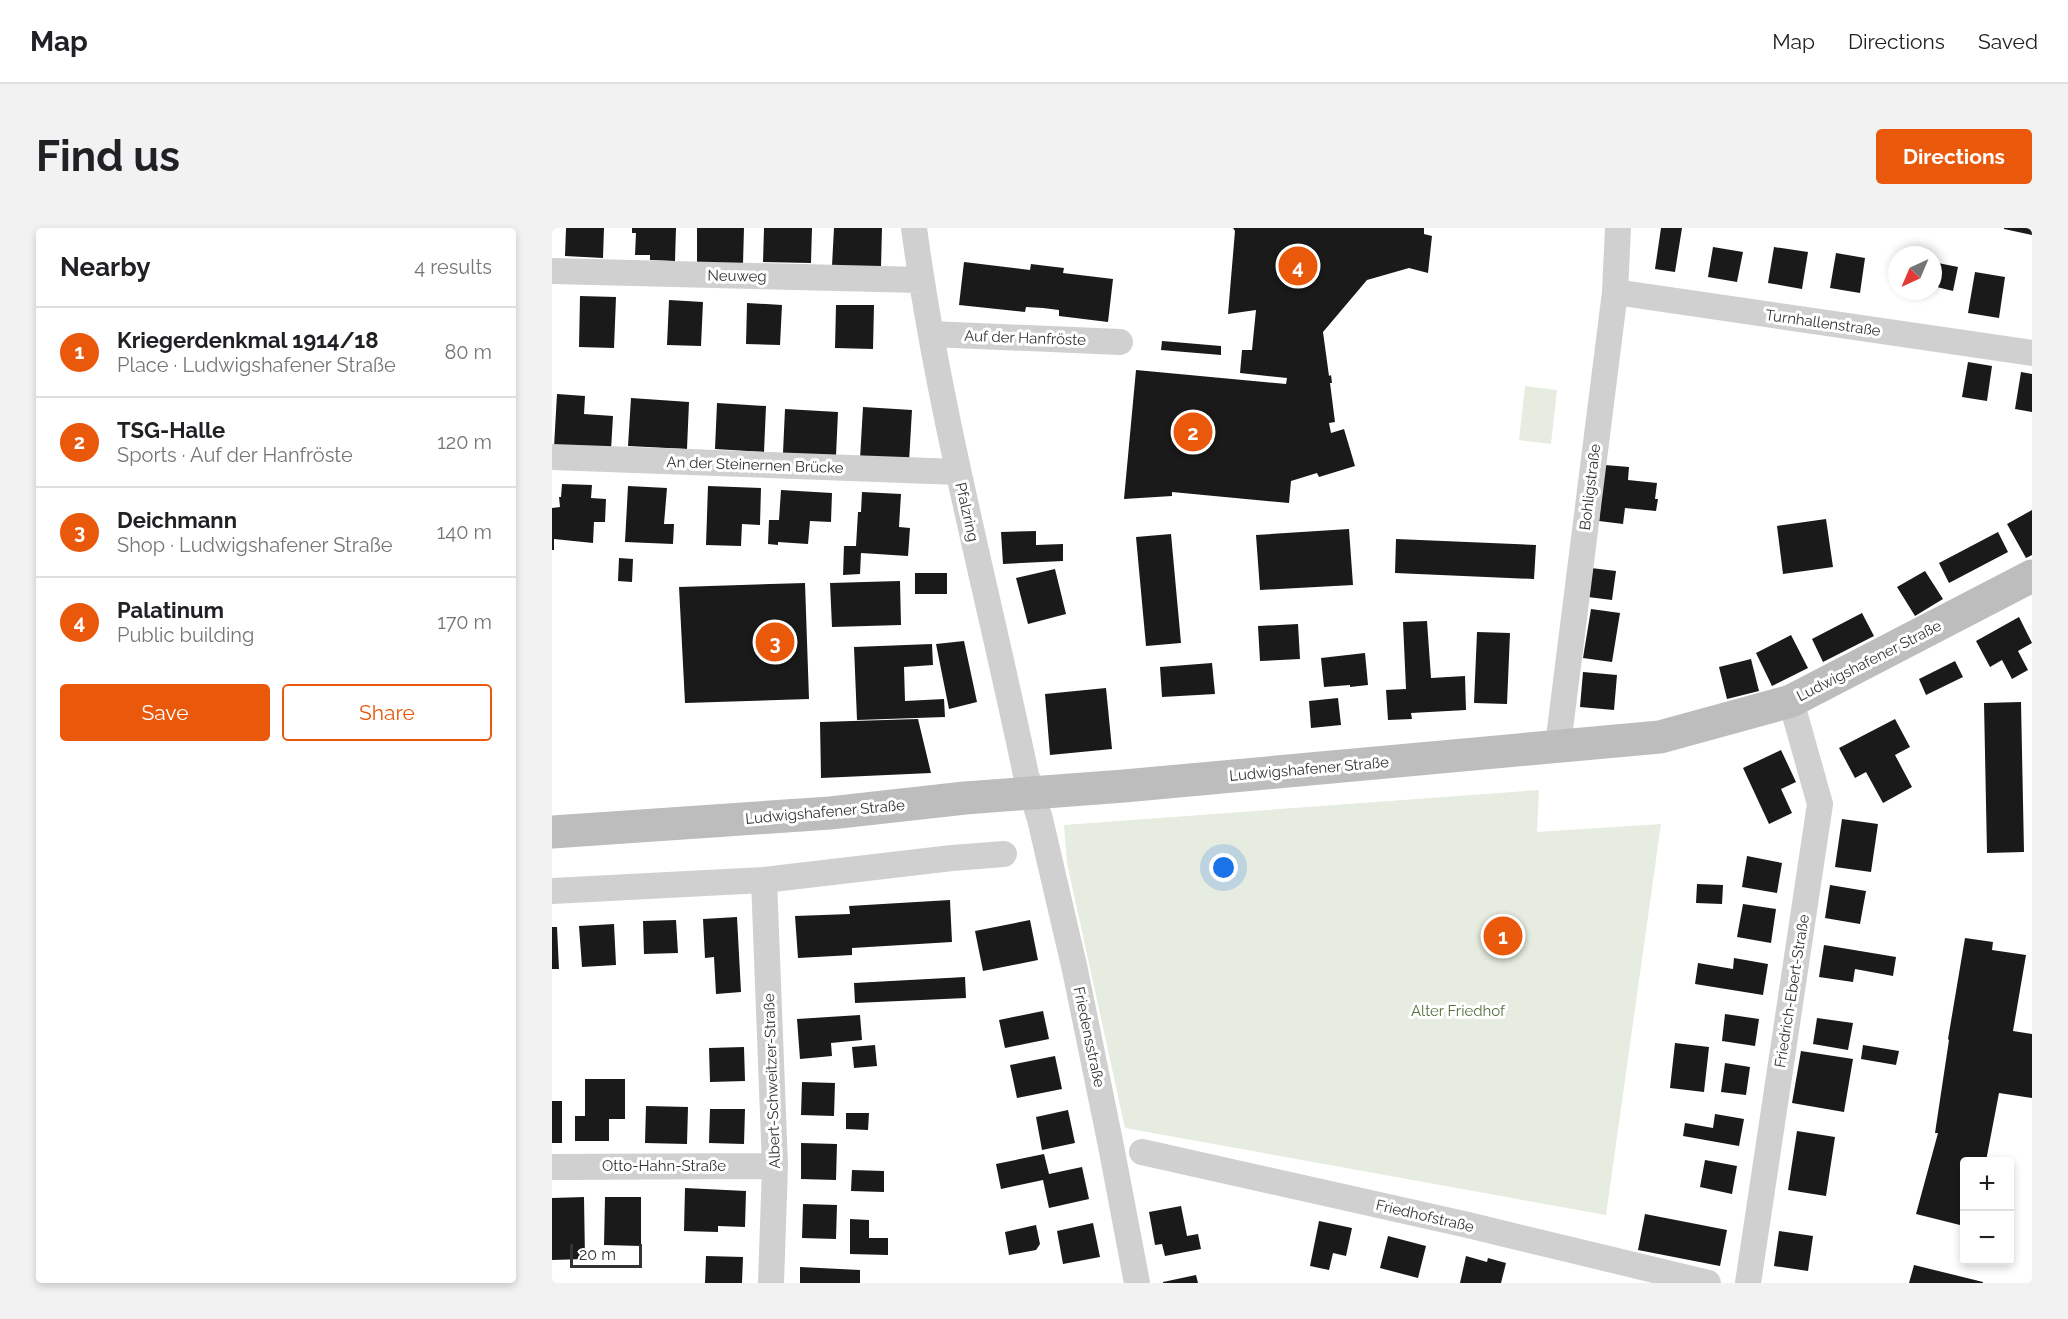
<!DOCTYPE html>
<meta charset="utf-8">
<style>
:root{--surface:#fff;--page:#f2f2f2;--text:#202124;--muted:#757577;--line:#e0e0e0;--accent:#ea580c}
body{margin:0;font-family:Raleway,sans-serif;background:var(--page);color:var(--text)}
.controls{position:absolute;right:18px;bottom:18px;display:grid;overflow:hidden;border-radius:6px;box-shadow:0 3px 9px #0003}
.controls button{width:54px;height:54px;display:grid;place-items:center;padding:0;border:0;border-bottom:2px solid var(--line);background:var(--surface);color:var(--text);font:30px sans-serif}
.compass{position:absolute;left:1336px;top:18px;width:54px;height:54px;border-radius:50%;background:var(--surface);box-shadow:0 3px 9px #0003;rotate:224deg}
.scale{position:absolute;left:18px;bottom:15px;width:72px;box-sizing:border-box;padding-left:6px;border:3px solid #333;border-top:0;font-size:16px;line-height:21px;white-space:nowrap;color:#333;-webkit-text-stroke:4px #fff;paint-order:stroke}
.you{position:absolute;left:672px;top:640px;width:21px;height:21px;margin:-15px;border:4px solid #fff;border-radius:50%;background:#1a73e8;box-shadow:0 0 0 9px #1a73e833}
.badge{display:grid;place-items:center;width:39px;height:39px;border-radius:50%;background:var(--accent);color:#fff;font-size:20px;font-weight:700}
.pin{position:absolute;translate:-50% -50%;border:3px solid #fff;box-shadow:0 2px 6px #0006}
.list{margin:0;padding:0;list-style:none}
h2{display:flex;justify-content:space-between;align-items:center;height:78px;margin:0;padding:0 24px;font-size:26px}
h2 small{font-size:20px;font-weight:400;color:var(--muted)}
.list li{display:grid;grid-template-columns:39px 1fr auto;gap:18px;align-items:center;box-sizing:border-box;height:90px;padding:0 24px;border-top:2px solid var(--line)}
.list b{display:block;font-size:22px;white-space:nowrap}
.list p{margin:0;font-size:20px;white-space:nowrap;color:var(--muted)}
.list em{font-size:20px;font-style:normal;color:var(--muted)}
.actions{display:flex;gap:12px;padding:18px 24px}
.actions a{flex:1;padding:14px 0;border:2px solid var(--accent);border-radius:6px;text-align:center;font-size:21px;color:var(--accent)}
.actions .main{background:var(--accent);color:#fff}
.map{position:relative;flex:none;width:1480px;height:1055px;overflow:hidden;border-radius:6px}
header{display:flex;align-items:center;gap:36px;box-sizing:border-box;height:84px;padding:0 30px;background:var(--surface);border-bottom:2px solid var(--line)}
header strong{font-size:28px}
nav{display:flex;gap:33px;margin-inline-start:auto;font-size:21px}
.intro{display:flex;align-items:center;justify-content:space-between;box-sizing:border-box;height:144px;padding:0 36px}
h1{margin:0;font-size:42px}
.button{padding:15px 27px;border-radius:6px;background:var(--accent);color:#fff;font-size:21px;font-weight:700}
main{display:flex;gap:36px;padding:0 36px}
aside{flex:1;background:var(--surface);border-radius:6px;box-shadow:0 3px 9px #0003}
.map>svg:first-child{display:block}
.green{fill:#e6ecdf}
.building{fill:#1a1a1a}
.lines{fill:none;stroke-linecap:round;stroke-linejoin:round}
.street{stroke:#d0d0d0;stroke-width:26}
.secondary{stroke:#bdbdbd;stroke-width:33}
.labels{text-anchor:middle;stroke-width:6;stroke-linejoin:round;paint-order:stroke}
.street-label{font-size:15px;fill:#333;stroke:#fff}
.park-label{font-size:15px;fill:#56703f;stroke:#fff}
</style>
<header>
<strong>Map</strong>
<nav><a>Map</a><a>Directions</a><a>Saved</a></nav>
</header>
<div class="intro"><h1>Find us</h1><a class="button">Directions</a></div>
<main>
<aside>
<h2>Nearby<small>4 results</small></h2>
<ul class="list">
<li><span class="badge">1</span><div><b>Kriegerdenkmal 1914/18</b><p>Place · Ludwigshafener Straße</p></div><em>80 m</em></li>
<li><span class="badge">2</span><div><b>TSG-Halle</b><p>Sports · Auf der Hanfröste</p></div><em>120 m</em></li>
<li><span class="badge">3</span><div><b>Deichmann</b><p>Shop · Ludwigshafener Straße</p></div><em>140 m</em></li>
<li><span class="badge">4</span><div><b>Palatinum</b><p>Public building</p></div><em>170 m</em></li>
</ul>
<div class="actions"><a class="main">Save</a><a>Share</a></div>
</aside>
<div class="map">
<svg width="1480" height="1055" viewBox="0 0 1480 1055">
<rect width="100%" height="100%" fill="#fff"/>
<path class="green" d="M 973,158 L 1005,162 L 999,216 L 967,212 Z
M 987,562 L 985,604 L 1109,596 L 1054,987 L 573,900 L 515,635 L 512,597 Z"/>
<path class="building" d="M 14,0 L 52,0 L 51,30 L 13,28 Z
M 80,0 L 124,0 L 123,33 L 98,32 L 98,27 L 83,27 L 84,5 L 80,5 Z
M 145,0 L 192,0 L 191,36 L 145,36 Z
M 212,0 L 260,0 L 259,35 L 211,34 Z
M 282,0 L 330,0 L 329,39 L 280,38 Z
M 681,0 L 872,0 L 872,6 L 880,8 L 876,45 L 857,40 L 815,52 L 771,104 L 777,148 L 779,147 L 780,155 L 778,155 L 783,194 L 777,195 L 779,205 L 792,201 L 803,238 L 767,249 L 765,245 L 739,253 L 737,275 L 620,264 L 620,268 L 572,271 L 584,142 L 734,156 L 735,150 L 688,145 L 690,122 L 700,122 L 704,82 L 676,86 L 683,3 Z
M 1109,0 L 1130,0 L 1123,44 L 1103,41 Z
M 1452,0 L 1480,0 L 1480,7 L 1452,1 Z
M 1161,19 L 1191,24 L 1185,54 L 1156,49 Z
M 1222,19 L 1256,24 L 1250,61 L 1216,55 Z
M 1284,25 L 1313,30 L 1308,65 L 1278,60 Z
M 412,34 L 478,42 L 479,36 L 495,38 L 512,40 L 511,45 L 561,51 L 556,94 L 507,88 L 507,82 L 491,80 L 474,79 L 473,84 L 407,77 Z
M 1381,34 L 1406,39 L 1401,63 L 1381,58 Z
M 1423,44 L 1453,49 L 1447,90 L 1416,85 Z
M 28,68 L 64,69 L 62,120 L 27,119 Z
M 117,72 L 151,74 L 149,118 L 115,117 Z
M 195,75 L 230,77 L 228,117 L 194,116 Z
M 284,77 L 322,77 L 321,121 L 283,120 Z
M 610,113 L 669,118 L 669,127 L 609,122 Z
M 1416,134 L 1440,138 L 1435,173 L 1410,169 Z
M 1469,144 L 1480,146 L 1480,184 L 1463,181 Z
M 5,166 L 33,168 L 32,186 L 61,188 L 59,222 L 2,219 Z
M 79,170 L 137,174 L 135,221 L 76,218 Z
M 165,175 L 214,178 L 212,224 L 163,221 Z
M 311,179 L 360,182 L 357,234 L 308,231 Z
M 233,181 L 286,184 L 284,228 L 231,225 Z
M 1053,237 L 1077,239 L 1076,252 L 1105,255 L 1103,271 L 1106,271 L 1104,283 L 1073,280 L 1071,296 L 1047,293 Z
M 10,256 L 40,257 L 39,270 L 54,271 L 53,294 L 42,294 L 41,315 L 2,311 L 2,322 L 0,322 L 0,280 L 8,279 L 7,269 L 9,269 Z
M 76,258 L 115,260 L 112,296 L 122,296 L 121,316 L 73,314 Z
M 156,258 L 209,260 L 208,297 L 190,296 L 189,318 L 154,317 Z
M 229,262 L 280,265 L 279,294 L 258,293 L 256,316 L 226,314 L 226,317 L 216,316 L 217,292 L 227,292 Z
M 310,264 L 349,266 L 347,299 L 358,300 L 356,328 L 309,325 L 308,346 L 291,347 L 292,318 L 304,318 L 306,284 L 309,284 Z
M 1480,282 L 1480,327 L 1474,330 L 1455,296 Z
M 1274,291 L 1281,339 L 1231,346 L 1225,298 Z
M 797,301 L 801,357 L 708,362 L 704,307 Z
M 484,303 L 484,317 L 511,316 L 511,333 L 451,336 L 449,304 Z
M 1446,304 L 1456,324 L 1397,355 L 1387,335 Z
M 619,306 L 629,415 L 594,418 L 584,309 Z
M 844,311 L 984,317 L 982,351 L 843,345 Z
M 67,330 L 81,331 L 80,354 L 66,353 Z
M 1039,340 L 1064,343 L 1060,372 L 1036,369 Z
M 503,341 L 514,386 L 476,396 L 464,350 Z
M 1373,343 L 1391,371 L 1363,388 L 1345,359 Z
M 363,345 L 395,345 L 395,366 L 363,366 Z
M 348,353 L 349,397 L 280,399 L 278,355 Z
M 253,355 L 257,471 L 133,475 L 127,359 Z
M 1039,381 L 1068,385 L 1060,434 L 1031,430 Z
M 1310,385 L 1322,408 L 1271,434 L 1260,411 Z
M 1467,389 L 1480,415 L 1466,423 L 1476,442 L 1460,451 L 1450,432 L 1438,439 L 1424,413 Z
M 875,393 L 879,450 L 913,448 L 914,482 L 859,485 L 860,491 L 836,492 L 834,462 L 854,461 L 851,394 Z
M 746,396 L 748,431 L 708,433 L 706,398 Z
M 925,404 L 958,405 L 955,476 L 922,475 Z
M 1239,407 L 1256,440 L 1220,458 L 1204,425 Z
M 412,413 L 425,474 L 397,481 L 384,416 Z
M 380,416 L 381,437 L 352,439 L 353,473 L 392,471 L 393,489 L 305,492 L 302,419 Z
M 813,425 L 816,457 L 798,459 L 798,457 L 772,459 L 769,430 Z
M 1199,431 L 1207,463 L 1175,471 L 1167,439 Z
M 1403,433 L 1411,449 L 1374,467 L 1367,451 Z
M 660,435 L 663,466 L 610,469 L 608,439 Z
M 1031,444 L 1065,447 L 1062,482 L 1028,479 Z
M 554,460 L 560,521 L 498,527 L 493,466 Z
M 786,470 L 789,497 L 759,500 L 757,473 Z
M 1469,474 L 1472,624 L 1435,625 L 1432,475 Z
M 366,491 L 379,545 L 269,550 L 268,494 Z
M 1343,491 L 1358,519 L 1343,527 L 1360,559 L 1331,575 L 1314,544 L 1303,550 L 1287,520 Z
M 1229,522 L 1244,554 L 1229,561 L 1240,585 L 1217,596 L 1191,540 Z
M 1290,591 L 1326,596 L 1319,644 L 1283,639 Z
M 1195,628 L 1230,635 L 1225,665 L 1190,659 Z
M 1145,656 L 1171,657 L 1170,676 L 1144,675 Z
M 1278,657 L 1314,663 L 1308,696 L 1273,690 Z
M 398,672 L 400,714 L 300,720 L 300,727 L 246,730 L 243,688 L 298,686 L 297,678 Z
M 1191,676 L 1224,681 L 1219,715 L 1185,709 Z
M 185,689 L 189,764 L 164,766 L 162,729 L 153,730 L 151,691 Z
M 124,692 L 126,725 L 92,726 L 91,693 Z
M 478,692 L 486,732 L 431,743 L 423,703 Z
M 62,696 L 64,737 L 30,739 L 27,698 Z
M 0,699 L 5,699 L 7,741 L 0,741 Z
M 1413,710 L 1441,714 L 1440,722 L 1474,727 L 1461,803 L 1480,806 L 1480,870 L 1447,865 L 1434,933 L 1412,934 L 1412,998 L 1364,986 L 1386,905 L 1383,905 L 1397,812 L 1396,811 Z
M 1272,717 L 1344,729 L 1341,748 L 1303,741 L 1301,754 L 1267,749 Z
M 1182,730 L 1216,736 L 1211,767 L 1143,756 L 1146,735 L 1181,741 Z
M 413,749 L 414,770 L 303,775 L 302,755 Z
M 491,783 L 497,811 L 453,820 L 447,792 Z
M 1173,786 L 1207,791 L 1203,818 L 1170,813 Z
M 308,787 L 310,812 L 279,815 L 280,828 L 248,831 L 245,791 Z
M 1265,790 L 1301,795 L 1296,822 L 1261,816 Z
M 1123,815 L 1157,819 L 1152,864 L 1118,860 Z
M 323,817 L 325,838 L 302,840 L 300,819 Z
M 1311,817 L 1347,823 L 1344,837 L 1309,831 Z
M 192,819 L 193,853 L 158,854 L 157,820 Z
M 1249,823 L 1301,831 L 1292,884 L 1240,875 Z
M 503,828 L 510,861 L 465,870 L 458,837 Z
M 1173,835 L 1198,839 L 1194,867 L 1169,864 Z
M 33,851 L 73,851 L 73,891 L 57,891 L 57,913 L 23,913 L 23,888 L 33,888 Z
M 250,854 L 283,855 L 282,888 L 249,887 Z
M 0,873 L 10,873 L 10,915 L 0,915 Z
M 94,878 L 136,879 L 135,916 L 93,915 Z
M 158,881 L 193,881 L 192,916 L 157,915 Z
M 516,882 L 523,915 L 490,922 L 484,889 Z
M 294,885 L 317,885 L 316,902 L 294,901 Z
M 1163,886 L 1192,891 L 1187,918 L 1131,908 L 1133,895 L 1161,900 Z
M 1245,903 L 1283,909 L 1274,968 L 1236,962 Z
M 249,915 L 285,916 L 284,952 L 249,951 Z
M 492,926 L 497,946 L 530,939 L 537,971 L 497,980 L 491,952 L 449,961 L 444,936 Z
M 1153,932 L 1185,938 L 1180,966 L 1148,959 Z
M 300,942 L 332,943 L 332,964 L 299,963 Z
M 133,960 L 194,963 L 193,999 L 166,998 L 166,1004 L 132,1003 Z
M 32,969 L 33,1031 L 0,1032 L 0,970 Z
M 53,969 L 89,969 L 89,1018 L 52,1017 Z
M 251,976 L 285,977 L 284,1011 L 250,1010 Z
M 629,978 L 635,1008 L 646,1006 L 649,1021 L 613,1028 L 610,1016 L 603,1017 L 597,984 Z
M 1093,986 L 1175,1002 L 1168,1038 L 1086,1022 Z
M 298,991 L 317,992 L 317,1010 L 336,1010 L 336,1027 L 298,1026 Z
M 767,993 L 800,1000 L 794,1028 L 781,1025 L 777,1042 L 758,1038 Z
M 541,995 L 548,1029 L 511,1036 L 505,1003 Z
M 484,997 L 488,1016 L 484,1022 L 457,1027 L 453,1004 Z
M 1227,1003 L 1261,1008 L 1256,1043 L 1222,1038 Z
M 836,1008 L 874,1018 L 866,1050 L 828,1040 Z
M 154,1028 L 191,1029 L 190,1055 L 153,1055 Z
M 914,1028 L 935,1034 L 936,1030 L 954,1035 L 949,1055 L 908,1055 Z
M 1362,1037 L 1431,1054 L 1431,1055 L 1357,1055 Z
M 248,1039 L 308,1042 L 308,1055 L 248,1055 Z
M 644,1047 L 646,1055 L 611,1055 L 611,1054 Z"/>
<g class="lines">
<path class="street" d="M 362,0 C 387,185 436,364 474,547 L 488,591 L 523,742 L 559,918 L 585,1055
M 0,43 L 369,52
M 1063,64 L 1480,125
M 379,106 L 568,114
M 0,229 L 406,244
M 1006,517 L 1063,64 L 1066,0
M 212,652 L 223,938 L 219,1055
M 0,663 L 212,652 L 400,630 L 452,626
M 590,924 L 916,997 L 1156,1055
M 0,939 L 223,938
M 1196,1055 L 1268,576 L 1239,473"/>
<path class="secondary" d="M 0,604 L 278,585 L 413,570 L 572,558 L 1108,509 L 1239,473 L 1480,348"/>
</g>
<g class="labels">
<g class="street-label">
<text transform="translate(185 48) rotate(1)" y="5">Neuweg</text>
<text transform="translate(1271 95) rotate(8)" y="5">Turnhallenstraße</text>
<text transform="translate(473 110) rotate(2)" y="5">Auf der Hanfröste</text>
<text transform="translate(203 237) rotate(2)" y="5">An der Steinernen Brücke</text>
<text transform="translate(1038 259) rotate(-83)" y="5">Bohligstraße</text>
<text transform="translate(415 284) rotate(77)" y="5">Pfalzring</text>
<text transform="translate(1317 433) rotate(-27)" y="5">Ludwigshafener Straße</text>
<text transform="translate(757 541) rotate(-5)" y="5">Ludwigshafener Straße</text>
<text transform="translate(273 584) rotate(-5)" y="5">Ludwigshafener Straße</text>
<text transform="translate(1240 763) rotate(-81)" y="5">Friedrich-Ebert-Straße</text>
<text transform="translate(537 809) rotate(78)" y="5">Friedensstraße</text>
<text transform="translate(220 853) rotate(-92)" y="5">Albert-Schweitzer-Straße</text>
<text x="112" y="943">Otto-Hahn-Straße</text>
<text transform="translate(873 988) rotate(13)" y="5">Friedhofstraße</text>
</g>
<g class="park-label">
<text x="906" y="788">Alter Friedhof</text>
</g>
</g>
</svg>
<div class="controls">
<button>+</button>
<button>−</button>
</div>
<svg class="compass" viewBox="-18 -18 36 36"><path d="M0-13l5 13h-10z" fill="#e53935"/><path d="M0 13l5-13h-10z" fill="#757577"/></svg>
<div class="scale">20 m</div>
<div class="you"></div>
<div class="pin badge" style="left:951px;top:708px">1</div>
<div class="pin badge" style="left:641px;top:204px">2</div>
<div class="pin badge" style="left:223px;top:414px">3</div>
<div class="pin badge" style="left:746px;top:38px">4</div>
</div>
</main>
